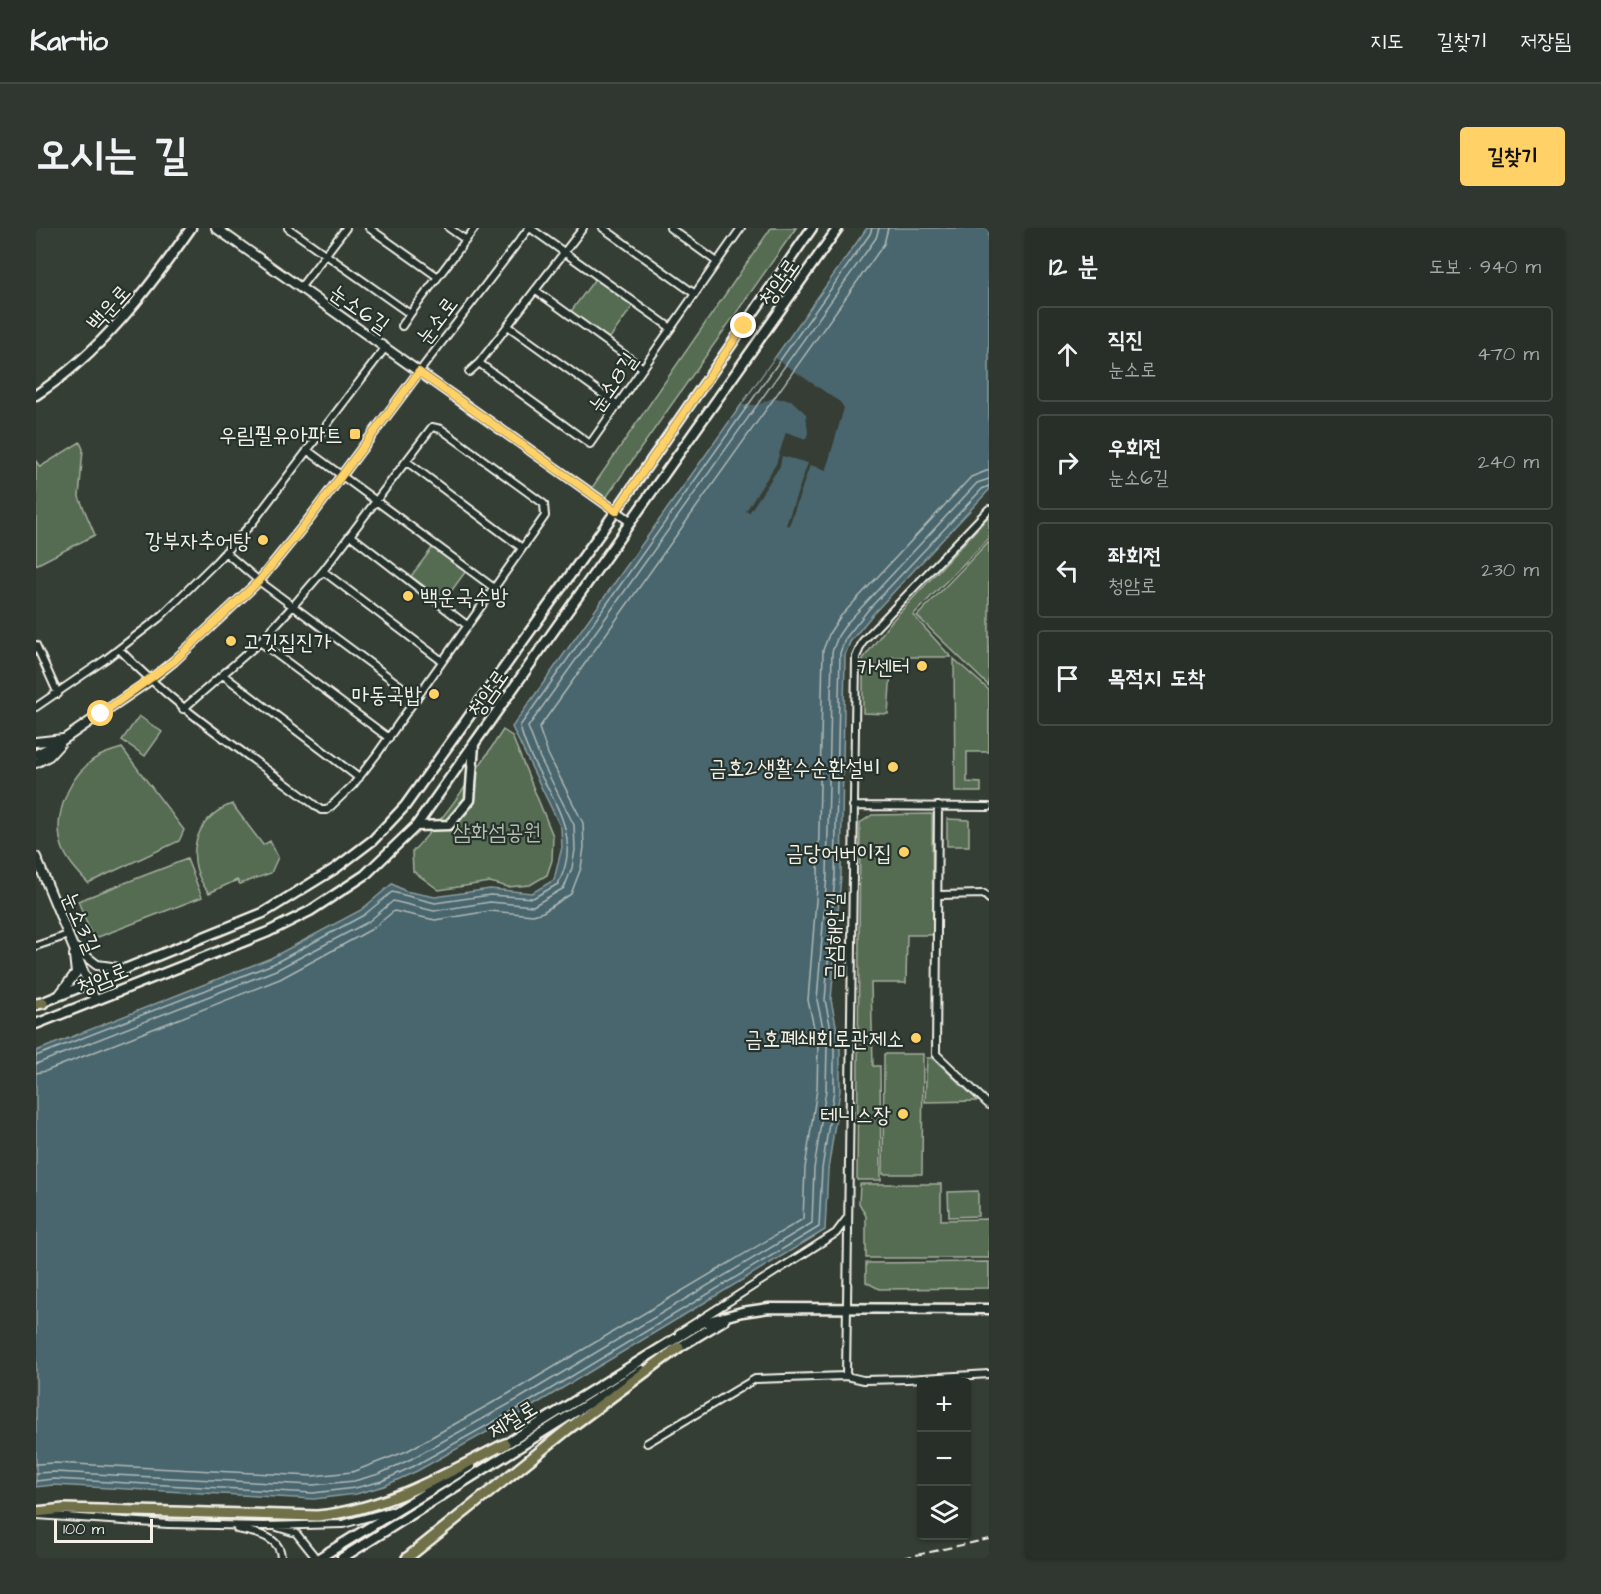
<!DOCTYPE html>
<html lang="ko">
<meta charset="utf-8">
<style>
:root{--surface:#282e28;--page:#303630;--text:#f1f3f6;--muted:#a5a8a8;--line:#444a45;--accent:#ffd166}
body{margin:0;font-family:"Architects Daughter","Poor Story",sans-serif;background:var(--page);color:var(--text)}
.controls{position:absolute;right:18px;bottom:18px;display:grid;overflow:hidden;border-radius:6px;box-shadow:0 2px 4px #0004}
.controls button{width:54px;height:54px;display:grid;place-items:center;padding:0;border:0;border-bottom:2px solid var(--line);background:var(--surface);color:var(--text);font:30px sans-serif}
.scale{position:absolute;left:18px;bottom:15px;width:99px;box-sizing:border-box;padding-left:6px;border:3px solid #f4f1e8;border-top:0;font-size:16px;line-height:21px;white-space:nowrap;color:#f4f1e8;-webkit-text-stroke:4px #26332d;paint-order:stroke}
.stop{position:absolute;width:18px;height:18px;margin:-14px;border:4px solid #ffd166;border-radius:50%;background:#fff}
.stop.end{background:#ffd166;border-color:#fff;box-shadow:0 2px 6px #0008}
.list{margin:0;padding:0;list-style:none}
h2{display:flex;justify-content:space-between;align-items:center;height:78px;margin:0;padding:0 24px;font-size:26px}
h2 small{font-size:20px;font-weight:400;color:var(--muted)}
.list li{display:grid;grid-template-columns:39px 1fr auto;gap:18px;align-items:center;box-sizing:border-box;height:96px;margin:0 12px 12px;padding:0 12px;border:2px solid var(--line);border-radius:6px}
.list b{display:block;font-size:22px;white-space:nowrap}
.list p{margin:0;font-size:20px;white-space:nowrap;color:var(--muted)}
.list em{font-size:20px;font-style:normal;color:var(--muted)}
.icon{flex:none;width:33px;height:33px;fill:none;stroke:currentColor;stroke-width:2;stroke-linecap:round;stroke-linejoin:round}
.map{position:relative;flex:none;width:953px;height:1330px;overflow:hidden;border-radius:6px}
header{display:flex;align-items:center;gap:36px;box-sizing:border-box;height:84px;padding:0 30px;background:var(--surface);border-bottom:2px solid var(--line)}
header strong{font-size:28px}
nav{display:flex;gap:33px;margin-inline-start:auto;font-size:21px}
.intro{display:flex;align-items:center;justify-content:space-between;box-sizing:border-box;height:144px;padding:0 36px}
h1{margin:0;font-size:42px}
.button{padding:15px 27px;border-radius:6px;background:var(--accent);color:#111;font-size:21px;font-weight:700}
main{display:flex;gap:36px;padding:0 36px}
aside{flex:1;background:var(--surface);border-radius:6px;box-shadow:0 2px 4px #0004}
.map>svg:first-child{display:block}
.green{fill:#546c52;stroke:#a4ae9d;stroke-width:1.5}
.water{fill:#48656d;stroke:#8d9d9e;stroke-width:1.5}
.pier{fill:#353e35}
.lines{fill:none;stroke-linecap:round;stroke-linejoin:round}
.shore{stroke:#afb9b7;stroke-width:1.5}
.minor-casing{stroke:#f4f1e8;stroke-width:10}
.tertiary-casing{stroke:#f4f1e8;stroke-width:12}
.secondary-casing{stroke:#f4f1e8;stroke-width:13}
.trunk-casing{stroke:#f4f1e8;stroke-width:14}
.minor{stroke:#26332d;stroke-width:6}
.tertiary{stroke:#26332d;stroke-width:8}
.secondary{stroke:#26332d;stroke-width:8}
.trunk{stroke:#6f704a;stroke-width:9}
.rail{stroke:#f4f1e8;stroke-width:2;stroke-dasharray:9 4.5;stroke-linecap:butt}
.route{stroke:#ffd166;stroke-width:8}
.poi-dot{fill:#ffd166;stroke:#26332d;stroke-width:2}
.labels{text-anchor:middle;stroke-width:4.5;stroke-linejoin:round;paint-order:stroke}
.street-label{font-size:22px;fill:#f4f1e8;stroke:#26332d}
.poi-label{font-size:22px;fill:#f4f1e8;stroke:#26332d;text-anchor:end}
.park-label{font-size:22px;fill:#b4bcac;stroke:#26332d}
</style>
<header>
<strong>Kartio</strong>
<nav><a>지도</a><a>길찾기</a><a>저장됨</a></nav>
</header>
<div class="intro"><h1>오시는 길</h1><a class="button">길찾기</a></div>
<main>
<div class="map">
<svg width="953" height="1330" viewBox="0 0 953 1330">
<rect width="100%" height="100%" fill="#353e35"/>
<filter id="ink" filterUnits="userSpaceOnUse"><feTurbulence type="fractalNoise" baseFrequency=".0167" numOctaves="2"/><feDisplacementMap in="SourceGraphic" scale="12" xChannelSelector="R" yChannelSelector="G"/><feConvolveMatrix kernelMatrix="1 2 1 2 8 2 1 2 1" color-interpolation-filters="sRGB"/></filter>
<g filter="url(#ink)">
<path class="green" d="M 735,0 L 760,0 L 567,274 L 553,264 Z
M 561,48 L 599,75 L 571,114 L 533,86 Z
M 44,214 L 47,221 L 43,269 L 59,307 L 0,337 L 0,233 L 4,239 Z
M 953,288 L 953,310 L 877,387 L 915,429 L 856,429 L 852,486 L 827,485 L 827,431 L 854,395 Z
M 953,313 L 953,458 L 881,388 Z
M 397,319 L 430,343 L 408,373 L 375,348 Z
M 918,431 L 953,462 L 953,524 L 931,524 L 931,554 L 945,555 L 945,564 L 919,564 Z
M 103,488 L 126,504 L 109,528 L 86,512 Z
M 467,502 L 476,508 L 517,608 L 516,632 L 511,647 L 494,657 L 472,659 L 454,654 L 403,662 L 377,643 L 376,624 C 411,588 439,545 467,502 Z
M 86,520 L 148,602 L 143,613 L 52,655 C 43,645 32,634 27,621 C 16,593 30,555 52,536 C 61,527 74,524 86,520 Z
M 196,576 L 227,617 L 234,613 L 242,629 L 235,645 L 204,656 L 201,652 L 173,665 C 147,633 157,590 196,576 Z
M 896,586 L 897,707 L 871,707 L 870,755 L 835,755 L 837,838 L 844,838 L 845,952 L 821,952 L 824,595 L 836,587 Z
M 911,591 L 933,592 L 933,618 L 911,618 Z
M 151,631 L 166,669 L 57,711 L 42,673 Z
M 848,826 L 887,826 L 886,946 L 847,946 Z
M 891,830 L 897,830 L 942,873 L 889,874 Z
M 824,956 L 905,956 L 905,992 L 953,991 L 953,1030 L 830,1030 L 830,988 L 823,975 Z
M 942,963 L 942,988 L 913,989 L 912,964 Z
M 953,1034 L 953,1060 L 843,1061 L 830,1054 L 830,1035 Z"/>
<path class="water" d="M 831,0 L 953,0 L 953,262 L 837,386 L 814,414 L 809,427 L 805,647 L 795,772 L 804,817 L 804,863 L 792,942 L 789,1002 L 490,1182 L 381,1243 L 348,1258 L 320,1266 L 278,1271 L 17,1257 L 0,1259 L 0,823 L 235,730 L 325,682 L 356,656 L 369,663 L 399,669 L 454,661 L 496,665 L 518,652 L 526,619 L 525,600 L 476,499 Z"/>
<path class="pier" d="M 739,130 L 804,174 L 808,180 L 790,242 L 774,237 L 753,298 L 750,297 L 772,235 L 746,228 L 744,238 L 713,285 L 710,283 L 740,236 L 750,204 L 770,211 L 772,205 L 770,186 L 755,172 L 736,170 L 722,177 L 706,177 Z"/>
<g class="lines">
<path class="shore" d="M 0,828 L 237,736 L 328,687 L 356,664 L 399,675 L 454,667 L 497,670 L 522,656 C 554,596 496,553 484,498 L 834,6 L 836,0
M 0,836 L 240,742 L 332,694 L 357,673 L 398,683 L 454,674 L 497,678 L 528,660 L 536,640 L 539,622 L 538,597 L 504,530 L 492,499 L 840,10 L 843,0
M 0,845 L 10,843 L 244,751 L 336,701 L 358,683 L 399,692 L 454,683 L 497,687 L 507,684 L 535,666 L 545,640 L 548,619 L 547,595 L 512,526 L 503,500 L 848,16 L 852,0
M 0,1236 L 18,1235 L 277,1248 L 316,1244 L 371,1223 L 479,1162 L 767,991 L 769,940 L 781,861 L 782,818 L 772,772 L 782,647 L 787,422 L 794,404 L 804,389 L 935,249 L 953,242
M 0,1245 L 18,1244 L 277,1257 L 318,1253 L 343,1246 L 375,1231 L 484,1170 L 776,995 L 778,941 L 790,862 L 791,818 L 781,772 L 791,647 L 796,424 L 802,408 L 811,395 L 941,255 L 953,251
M 0,1253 L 17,1251 L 277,1265 L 319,1260 L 346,1253 L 378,1238 L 488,1177 L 783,999 L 786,941 L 798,862 L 798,817 L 789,772 L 799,647 L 804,425 L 809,411 L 832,382 L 946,261 L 953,258"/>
<defs>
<path id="minor" d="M 252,0 L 374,86 L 439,0
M 333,0 L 402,49
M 413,0 L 430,12
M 494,0 L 635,100
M 567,0 L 659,66
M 634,0 L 681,34
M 264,60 L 310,0
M 499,62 L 607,140
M 366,98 L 374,86
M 472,98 L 582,177
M 443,135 L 554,216 L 705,0
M 383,144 L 493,0
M 433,144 L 443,135 L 547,0
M 271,222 L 458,360
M 370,233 L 486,320
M 314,307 L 432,398
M 189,324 L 223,353 L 381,470
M 287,343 L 406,433
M 224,414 L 353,510
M 0,417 L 22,466
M 83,421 C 143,484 217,529 285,582 L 291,582 L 317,557 L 341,526 L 509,288 L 508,276 L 405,201 L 396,199 L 287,343 L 257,378 L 224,414 L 147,481
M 187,447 L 323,550
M 0,479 L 70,431 L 123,390 L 180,334 L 217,294 L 349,120
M 817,578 L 953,579
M 902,578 L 900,826 L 953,877
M 903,667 L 948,666 L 953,671
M 0,718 L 32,707
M 643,1105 L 800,1005 L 812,989
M 810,1148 L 820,429 L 827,413 L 953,281
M 611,1215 L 719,1151 L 810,1148 L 827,1152 L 871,1151 L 953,1146
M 1,1287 L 132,1296 L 229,1298 L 307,1296 L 355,1283
M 241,1299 L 260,1305 L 280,1330
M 201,1301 C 219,1305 245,1308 245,1330"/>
<path id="tertiary" d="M 180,0 L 594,293
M 0,514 L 27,511
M 0,526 L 21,516 L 113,453 L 138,433 L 223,353 L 274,290 L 383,144
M 0,535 L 13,528 L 24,516
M 0,629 L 59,772
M 39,720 L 61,737 L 90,741
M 24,766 L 40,745 L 38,727"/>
<path id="secondary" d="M 0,167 C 65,124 111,63 155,0
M 380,598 L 413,597 L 434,572 L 438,516
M 0,777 L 227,685 L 300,640 L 337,612 L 369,578 L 580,283 L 776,0
M 0,796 L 232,704 L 274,683 L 329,647 L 380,598 L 802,0
M 637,1123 L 688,1092
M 465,1219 L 665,1095 L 706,1084 L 733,1080 L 953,1081
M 283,1330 L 434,1238
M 306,1330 L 606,1142"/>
<path id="trunk" d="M 0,776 L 7,775
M 0,1284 L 28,1281 L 281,1288 C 349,1282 409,1246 469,1216
M 371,1330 L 532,1201 L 643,1119"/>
</defs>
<use href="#minor" class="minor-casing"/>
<use href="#tertiary" class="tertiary-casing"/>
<use href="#secondary" class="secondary-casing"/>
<use href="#trunk" class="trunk-casing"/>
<use href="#minor" class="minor"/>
<use href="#tertiary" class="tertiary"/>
<use href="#secondary" class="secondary"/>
<use href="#trunk" class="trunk"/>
<path class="rail" d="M 867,1330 L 953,1311"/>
</g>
</g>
<g class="lines" filter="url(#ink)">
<path class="route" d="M 65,486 L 138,433 L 223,353 L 274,290 L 383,144 L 580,283 L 708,98"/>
</g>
<g class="poi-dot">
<rect x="313" y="200" width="12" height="12" rx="3"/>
<circle cx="227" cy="312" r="6"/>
<circle cx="372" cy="368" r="6"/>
<circle cx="195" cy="413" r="6"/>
<circle cx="886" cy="438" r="6"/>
<circle cx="398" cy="466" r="6"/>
<circle cx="857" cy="539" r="6"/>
<circle cx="868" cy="624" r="6"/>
<circle cx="880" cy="810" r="6"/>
<circle cx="867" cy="886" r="6"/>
</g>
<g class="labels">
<g class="street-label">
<text transform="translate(742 54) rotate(-55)" y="8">청암로</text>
<text transform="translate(72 79) rotate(-48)" y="8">백운로</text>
<text transform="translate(324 80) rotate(35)" y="8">눈소6길</text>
<text transform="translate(400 92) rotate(-53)" y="8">눈소로</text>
<text transform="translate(576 154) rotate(-55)" y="8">눈소8길</text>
<text transform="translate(451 465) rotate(-55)" y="8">청암로</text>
<text transform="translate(46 694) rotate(67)" y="8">눈소3길</text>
<text transform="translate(797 708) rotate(-89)" y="8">금섬해안길</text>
<text transform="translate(66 750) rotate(-22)" y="8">청암로</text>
<text transform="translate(476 1191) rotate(-32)" y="8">제철로</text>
</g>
<g class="poi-label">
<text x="307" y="214">우림필유아파트</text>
<text x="215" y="320">강부자추어탕</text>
<text x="384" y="376" text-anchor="start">백운국수방</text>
<text x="207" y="421" text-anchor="start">고깃집진가</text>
<text x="874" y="446">카센터</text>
<text x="386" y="474">마동국밥</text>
<text x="845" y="547">금호2생활수순환설비</text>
<text x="856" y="632">금당어버이집</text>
<text x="868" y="818">금호폐쇄회로관제소</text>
<text x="855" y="894">테니스장</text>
</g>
<g class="park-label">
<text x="461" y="611">삼화섬공원</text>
</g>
</g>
</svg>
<div class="controls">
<button>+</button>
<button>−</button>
<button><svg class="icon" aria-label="layers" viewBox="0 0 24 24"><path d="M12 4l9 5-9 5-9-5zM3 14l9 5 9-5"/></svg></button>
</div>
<div class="scale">100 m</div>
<div class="stop" style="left:65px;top:486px"></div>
<div class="stop end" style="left:708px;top:98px"></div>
</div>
<aside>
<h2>12 분<small>도보 · 940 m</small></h2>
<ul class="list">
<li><svg class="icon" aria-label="ahead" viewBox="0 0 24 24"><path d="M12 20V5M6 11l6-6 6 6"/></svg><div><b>직진</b><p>눈소로</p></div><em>470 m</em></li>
<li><svg class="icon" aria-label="right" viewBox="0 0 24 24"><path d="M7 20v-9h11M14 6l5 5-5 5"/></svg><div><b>우회전</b><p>눈소6길</p></div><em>240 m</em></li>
<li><svg class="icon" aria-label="left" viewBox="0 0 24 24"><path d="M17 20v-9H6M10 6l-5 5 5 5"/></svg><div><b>좌회전</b><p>청암로</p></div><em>230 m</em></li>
<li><svg class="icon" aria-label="arrive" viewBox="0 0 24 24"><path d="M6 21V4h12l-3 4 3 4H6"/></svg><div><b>목적지 도착</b></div></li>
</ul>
</aside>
</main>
